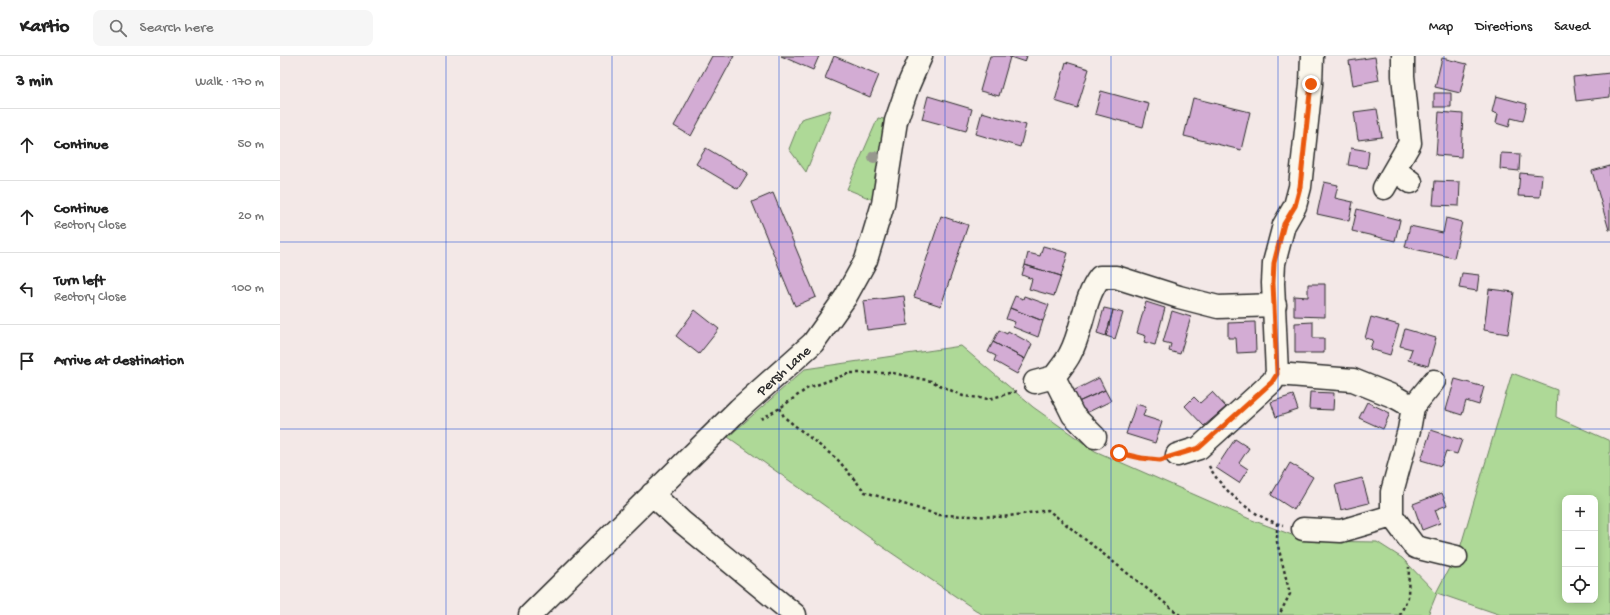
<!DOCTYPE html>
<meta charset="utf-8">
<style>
:root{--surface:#fff;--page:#f6f6f6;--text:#222;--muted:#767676;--line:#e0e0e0}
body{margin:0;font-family:"Gochi Hand",sans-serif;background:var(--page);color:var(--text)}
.controls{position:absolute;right:12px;bottom:12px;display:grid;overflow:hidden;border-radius:8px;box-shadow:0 2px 10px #0003}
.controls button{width:36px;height:36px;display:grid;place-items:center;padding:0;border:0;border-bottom:1px solid var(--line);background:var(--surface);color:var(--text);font:20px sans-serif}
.stop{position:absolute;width:12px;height:12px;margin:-9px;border:3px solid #ea580c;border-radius:50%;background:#fff}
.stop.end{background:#ea580c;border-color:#fff;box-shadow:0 1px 4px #0008}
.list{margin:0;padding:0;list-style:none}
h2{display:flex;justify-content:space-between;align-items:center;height:52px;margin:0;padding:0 16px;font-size:17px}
h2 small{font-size:13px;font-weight:400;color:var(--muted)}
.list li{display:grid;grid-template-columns:26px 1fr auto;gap:12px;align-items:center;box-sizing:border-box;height:72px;padding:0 16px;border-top:1px solid var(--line)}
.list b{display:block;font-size:15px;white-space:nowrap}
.list p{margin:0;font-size:13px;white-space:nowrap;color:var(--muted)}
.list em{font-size:13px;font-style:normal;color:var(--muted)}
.icon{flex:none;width:22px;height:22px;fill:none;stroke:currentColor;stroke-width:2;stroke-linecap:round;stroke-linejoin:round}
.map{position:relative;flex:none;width:1330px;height:559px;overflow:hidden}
header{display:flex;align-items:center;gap:24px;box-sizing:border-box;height:56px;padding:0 20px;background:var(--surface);border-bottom:1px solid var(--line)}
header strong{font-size:19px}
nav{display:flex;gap:22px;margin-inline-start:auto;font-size:14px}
.search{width:280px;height:36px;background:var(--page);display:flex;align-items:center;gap:10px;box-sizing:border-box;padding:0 14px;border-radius:8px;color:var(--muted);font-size:15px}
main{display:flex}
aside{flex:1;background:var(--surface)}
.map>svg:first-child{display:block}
.green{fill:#aed997;stroke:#6c8261;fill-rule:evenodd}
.building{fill:#d3acd4;stroke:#2b2b2b}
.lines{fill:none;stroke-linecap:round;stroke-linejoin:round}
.minor-casing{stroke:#2b2b2b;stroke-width:25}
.path{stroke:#2b2b2b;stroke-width:2.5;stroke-dasharray:3 3;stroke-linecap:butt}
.minor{stroke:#fbf7ec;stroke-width:22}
.tree{fill:#97988e}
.route{stroke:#ea580c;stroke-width:5}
.grid{fill:none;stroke:#1d4ed8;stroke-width:1;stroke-opacity:0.55}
.labels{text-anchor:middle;stroke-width:4;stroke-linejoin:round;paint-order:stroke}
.street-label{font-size:15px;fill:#2b2b2b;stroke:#fbf7ec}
</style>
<header>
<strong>Kartio</strong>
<div class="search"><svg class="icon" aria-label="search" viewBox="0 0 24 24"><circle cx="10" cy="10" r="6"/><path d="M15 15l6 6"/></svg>Search here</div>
<nav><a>Map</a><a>Directions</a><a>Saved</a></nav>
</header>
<main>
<aside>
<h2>3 min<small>Walk · 170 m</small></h2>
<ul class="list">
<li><svg class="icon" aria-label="ahead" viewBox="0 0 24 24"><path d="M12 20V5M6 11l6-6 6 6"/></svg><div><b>Continue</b></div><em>50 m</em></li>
<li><svg class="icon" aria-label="ahead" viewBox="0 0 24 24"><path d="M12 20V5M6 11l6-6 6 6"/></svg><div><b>Continue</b><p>Rectory Close</p></div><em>20 m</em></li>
<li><svg class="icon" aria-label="left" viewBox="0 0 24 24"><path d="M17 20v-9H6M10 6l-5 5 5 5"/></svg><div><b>Turn left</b><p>Rectory Close</p></div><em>100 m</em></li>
<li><svg class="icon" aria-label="arrive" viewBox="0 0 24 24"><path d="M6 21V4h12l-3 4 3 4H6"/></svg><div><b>Arrive at destination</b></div></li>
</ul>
</aside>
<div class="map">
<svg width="1330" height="559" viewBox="0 0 1330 559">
<rect width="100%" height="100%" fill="#f3e8e7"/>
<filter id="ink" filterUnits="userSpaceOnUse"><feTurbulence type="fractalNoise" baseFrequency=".025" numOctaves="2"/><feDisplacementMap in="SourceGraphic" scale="8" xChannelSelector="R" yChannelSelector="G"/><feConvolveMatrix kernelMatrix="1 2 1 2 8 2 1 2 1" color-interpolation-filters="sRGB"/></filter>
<g filter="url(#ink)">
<path class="green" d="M 551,54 L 526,116 L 509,93 L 521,63 Z
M 598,62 L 616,65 L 603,148 L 567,133 Z
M 681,290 L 753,351 L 815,395 L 972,464 L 1028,485 L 1097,486 L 1122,502 L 1156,537 L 1181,489 L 1232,317 L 1277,334 L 1276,361 L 1330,385 L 1330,559 L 1221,559 L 1157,537 L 1148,559 L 703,559 L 600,489 L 448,381 L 525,313 ZM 1285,442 L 1315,442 L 1315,544 L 1285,544 Z"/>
<path class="building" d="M 432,0 L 454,0 L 411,80 L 394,70 Z
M 501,0 L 539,0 L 533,14 Z
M 554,0 L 599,19 L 590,41 L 545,22 Z
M 710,0 L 747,0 L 745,6 L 730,1 L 719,40 L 700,35 Z
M 1095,1 L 1099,24 L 1073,29 L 1069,5 Z
M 1162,2 L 1187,8 L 1180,37 L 1155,31 Z
M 786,6 L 809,13 L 797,52 L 775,45 Z
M 1330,17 L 1330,41 L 1296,45 L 1293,21 Z
M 821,35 L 869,48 L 863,71 L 815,58 Z
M 1154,37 L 1171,37 L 1171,51 L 1154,51 Z
M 648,40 L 692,53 L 686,75 L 642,63 Z
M 1216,40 L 1247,48 L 1243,65 L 1231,62 L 1229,71 L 1216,67 L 1218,58 L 1212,56 Z
M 913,42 L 970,56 L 961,94 L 904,80 Z
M 1097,53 L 1102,81 L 1078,84 L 1074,56 Z
M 702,56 L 746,69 L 740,91 L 696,78 Z
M 1159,56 L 1183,58 L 1181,101 L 1156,99 Z
M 426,92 L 468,117 L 458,133 L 416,108 Z
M 1071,92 L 1089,95 L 1087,112 L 1068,109 Z
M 1221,97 L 1240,98 L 1239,115 L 1220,113 Z
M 1330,110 L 1330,174 L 1329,174 L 1312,115 Z
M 1240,117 L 1262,119 L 1260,141 L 1238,140 Z
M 1155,125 L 1180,126 L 1179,150 L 1153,149 Z
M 1044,126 L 1058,129 L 1055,142 L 1073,146 L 1069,165 L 1037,158 Z
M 493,137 L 536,241 L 515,250 L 472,146 Z
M 1077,153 L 1120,164 L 1115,185 L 1072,175 Z
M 661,160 L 688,169 L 661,250 L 634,241 Z
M 1166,162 L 1182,166 L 1174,202 L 1125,191 L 1130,170 L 1163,177 Z
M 763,190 L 788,197 L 781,220 L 745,209 L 748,197 L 760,200 Z
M 745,209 L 781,220 L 774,240 L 749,233 L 752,223 L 742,219 Z
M 1182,217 L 1199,219 L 1197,235 L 1179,232 Z
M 1028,228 L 1045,228 L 1045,261 L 1014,260 L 1014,240 L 1028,241 Z
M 1209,233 L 1234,236 L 1228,278 L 1204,274 Z
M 624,240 L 628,269 L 587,274 L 583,245 Z
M 735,240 L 743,243 L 744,240 L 769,249 L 763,265 L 730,252 Z
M 866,246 L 885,252 L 875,289 L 864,286 L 866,280 L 857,277 Z
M 730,252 L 763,265 L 758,281 L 733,271 L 735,266 L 726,263 Z
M 824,252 L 833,254 L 826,280 L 817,277 Z
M 415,254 L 439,273 L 419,298 L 396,280 Z
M 833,254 L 843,257 L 835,283 L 826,280 Z
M 892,255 L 911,261 L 900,298 L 889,295 L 891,288 L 883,286 Z
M 1091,261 L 1119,269 L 1110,299 L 1090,293 L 1093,284 L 1085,282 Z
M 975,266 L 976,296 L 957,297 L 956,282 L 948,282 L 948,267 Z
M 1033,266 L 1033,282 L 1044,282 L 1044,297 L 1015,297 L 1015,267 Z
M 1125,273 L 1156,282 L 1148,310 L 1128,304 L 1132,293 L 1120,290 Z
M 719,274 L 727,278 L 728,275 L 752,288 L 745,303 L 713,286 Z
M 713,286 L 745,303 L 737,318 L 714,305 L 716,300 L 708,296 Z
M 819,322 L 825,334 L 796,347 L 791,336 Z
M 1175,323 L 1204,331 L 1199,349 L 1186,345 L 1182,359 L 1166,354 Z
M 825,334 L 831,345 L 802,359 L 796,347 Z
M 932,336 L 946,351 L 924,370 L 905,350 L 914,341 L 920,347 Z
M 1030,336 L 1054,337 L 1053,354 L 1029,353 Z
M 1013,339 L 1018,354 L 996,361 L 991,346 Z
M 1087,346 L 1110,357 L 1103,373 L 1079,362 Z
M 856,348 L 866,351 L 863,360 L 882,366 L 875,387 L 846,378 Z
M 1151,374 L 1182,384 L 1177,398 L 1166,395 L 1161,410 L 1141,404 Z
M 955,383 L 969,392 L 959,407 L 968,413 L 959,427 L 936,412 Z
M 1010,407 L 1033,421 L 1014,454 L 991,439 Z
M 1082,422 L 1089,447 L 1061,454 L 1055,429 Z
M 1162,437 L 1167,449 L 1155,454 L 1160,467 L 1142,474 L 1133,448 Z"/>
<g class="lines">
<defs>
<path id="minor" d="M 1115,114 L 1131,126
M 1104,132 L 1130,87 L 1123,20 L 1123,0
M 997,318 L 1073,324 L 1115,341 L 1133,351
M 774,321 L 793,359 L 815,381
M 1154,325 L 1133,351 L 1129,374 L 1112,436 L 1112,460 L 1135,491 L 1176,501
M 755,326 L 774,321 C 779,314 786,306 790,298 C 803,274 803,243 820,221 L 836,221 L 899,241 L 938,251 L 995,249
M 897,399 L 919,392 L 992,326 L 997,318 L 993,227 L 994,207 L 1004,169 L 1015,150 L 1020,131 L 1031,28 L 1032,0
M 372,438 L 402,466 L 515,559
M 1023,473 L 1061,475 L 1112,460
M 250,559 L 459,353 L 533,287 L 565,242 L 586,204 L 603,148 L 616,65 L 628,30 L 641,0"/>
</defs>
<use href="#minor" class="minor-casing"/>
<path class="path" d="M 500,352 L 504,361 L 558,404 L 585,436 L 659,459 L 723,461 L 768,454 L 900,559
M 481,363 L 500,352 L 528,332 L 570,317 L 613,317 L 651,325 L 683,340 L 709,343 L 737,335
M 831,393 C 846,400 862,402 878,404
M 929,410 C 942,435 976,463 1003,469
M 997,467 L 997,486 L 1010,538 L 999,559
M 1120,559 L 1128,541 L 1129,511"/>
<use href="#minor" class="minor"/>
</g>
<circle class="tree" cx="594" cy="101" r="6"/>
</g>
<g class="lines" filter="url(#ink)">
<path class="route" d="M 839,397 L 861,402 L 880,404 L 919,392 L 992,326 L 997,318 L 993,227 L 994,207 L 1004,168 L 1015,150 L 1020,131 L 1031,28"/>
</g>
<path class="grid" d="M 166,0 L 166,559M 332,0 L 332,559M 499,0 L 499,559M 665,0 L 665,559M 831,0 L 831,559M 998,0 L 998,559M 1164,0 L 1164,559M 0,186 L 1330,186M 0,373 L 1330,373"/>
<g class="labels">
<g class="street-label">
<text transform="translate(503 314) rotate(-42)" y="5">Persh Lane</text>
</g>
</g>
</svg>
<div class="controls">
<button>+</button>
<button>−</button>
<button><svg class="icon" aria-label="locate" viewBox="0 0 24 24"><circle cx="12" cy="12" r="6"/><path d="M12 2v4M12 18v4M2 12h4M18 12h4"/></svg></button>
</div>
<div class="stop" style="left:839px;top:397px"></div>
<div class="stop end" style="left:1031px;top:28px"></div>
</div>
</main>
